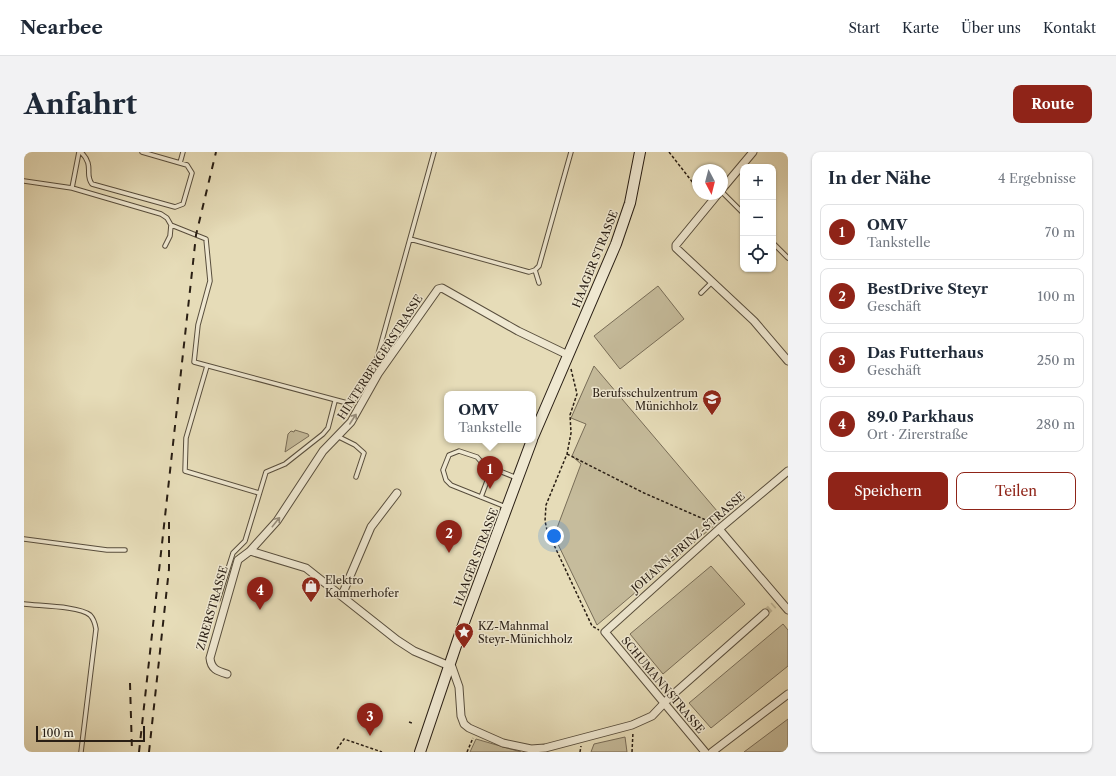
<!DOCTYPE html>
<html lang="de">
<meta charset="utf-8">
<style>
:root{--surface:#fff;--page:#f2f2f3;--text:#1f2937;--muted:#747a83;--line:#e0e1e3;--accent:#8f2418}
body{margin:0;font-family:"Libre Caslon Text",serif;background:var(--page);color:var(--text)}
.controls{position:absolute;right:12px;top:12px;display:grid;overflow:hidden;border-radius:8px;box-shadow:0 1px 3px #0004}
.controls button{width:36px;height:36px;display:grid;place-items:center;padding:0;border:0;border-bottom:1px solid var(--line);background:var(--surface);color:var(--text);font:20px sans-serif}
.compass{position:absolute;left:668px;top:12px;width:36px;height:36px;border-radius:50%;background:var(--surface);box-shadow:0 1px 3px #0004;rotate:173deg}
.scale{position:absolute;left:12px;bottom:10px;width:109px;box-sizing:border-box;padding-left:4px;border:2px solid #291e14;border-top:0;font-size:11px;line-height:14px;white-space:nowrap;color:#291e14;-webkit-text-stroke:3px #efe8d1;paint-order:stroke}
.you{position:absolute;left:530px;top:384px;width:14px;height:14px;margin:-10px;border:3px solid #fff;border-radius:50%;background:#1a73e8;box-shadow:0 0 0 6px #1a73e833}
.badge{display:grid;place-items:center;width:26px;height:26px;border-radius:50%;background:var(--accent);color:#fff;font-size:13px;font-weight:700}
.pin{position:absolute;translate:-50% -33px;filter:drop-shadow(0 1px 2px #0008)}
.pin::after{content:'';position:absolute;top:21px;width:14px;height:12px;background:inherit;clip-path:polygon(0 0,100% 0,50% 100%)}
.popup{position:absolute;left:420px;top:239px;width:92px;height:52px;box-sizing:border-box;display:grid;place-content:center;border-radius:8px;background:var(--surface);filter:drop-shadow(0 1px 3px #0005);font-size:13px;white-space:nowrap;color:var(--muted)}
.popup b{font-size:15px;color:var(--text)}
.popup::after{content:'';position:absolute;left:50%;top:100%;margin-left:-8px;border:8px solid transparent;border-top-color:var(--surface)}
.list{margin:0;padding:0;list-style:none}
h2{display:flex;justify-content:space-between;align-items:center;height:52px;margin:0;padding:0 16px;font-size:17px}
h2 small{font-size:13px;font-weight:400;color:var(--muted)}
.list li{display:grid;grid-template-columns:26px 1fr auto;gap:12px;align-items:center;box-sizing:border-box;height:56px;margin:0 8px 8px;padding:0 8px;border:1px solid var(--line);border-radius:8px}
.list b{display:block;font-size:15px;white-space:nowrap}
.list p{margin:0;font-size:13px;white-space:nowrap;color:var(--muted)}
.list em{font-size:13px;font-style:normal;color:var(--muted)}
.actions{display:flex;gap:8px;padding:12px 16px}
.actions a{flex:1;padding:9px 0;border:1px solid var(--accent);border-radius:8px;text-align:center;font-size:14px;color:var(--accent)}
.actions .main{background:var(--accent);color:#fff}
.icon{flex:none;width:22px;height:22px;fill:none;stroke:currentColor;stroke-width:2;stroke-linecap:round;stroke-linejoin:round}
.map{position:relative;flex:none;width:764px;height:600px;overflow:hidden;border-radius:8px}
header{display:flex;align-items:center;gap:24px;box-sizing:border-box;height:56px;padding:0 20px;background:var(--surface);border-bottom:1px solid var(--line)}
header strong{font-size:19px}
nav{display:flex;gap:22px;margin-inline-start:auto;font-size:14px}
.intro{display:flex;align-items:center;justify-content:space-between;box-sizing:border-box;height:96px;padding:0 24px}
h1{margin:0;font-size:28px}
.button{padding:10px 18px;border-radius:8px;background:var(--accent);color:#fff;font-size:14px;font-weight:700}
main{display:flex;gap:24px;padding:0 24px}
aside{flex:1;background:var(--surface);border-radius:8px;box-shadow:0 1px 3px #0004}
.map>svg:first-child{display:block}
.green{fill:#c6bc9c;stroke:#786d58}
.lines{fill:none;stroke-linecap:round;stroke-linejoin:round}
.minor-tunnel{stroke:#c0b697;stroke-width:7;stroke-dasharray:7 3.5;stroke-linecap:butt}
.service-casing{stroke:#584e3d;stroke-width:5.5}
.minor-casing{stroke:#584e3d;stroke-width:9}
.secondary-casing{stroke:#291e14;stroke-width:12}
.path{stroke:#291e14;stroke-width:1.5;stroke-dasharray:3 2;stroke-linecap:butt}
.service{stroke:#efe8d1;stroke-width:3.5}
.minor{stroke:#efe8d1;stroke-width:7}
.secondary{stroke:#efe8d1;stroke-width:10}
.rail{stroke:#291e14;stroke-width:2;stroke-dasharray:7 7;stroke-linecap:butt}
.oneway{stroke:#968d7c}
.labels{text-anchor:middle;stroke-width:3;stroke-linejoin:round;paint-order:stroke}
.street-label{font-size:11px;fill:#291e14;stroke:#efe8d1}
.poi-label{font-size:11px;fill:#291e14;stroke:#efe8d1;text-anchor:start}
</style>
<header>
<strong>Nearbee</strong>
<nav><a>Start</a><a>Karte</a><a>Über uns</a><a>Kontakt</a></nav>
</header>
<div class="intro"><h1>Anfahrt</h1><a class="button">Route</a></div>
<main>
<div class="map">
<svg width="764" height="600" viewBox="0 0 764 600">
<rect width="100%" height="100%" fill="#e6dcb8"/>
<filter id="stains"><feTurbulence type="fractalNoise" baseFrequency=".005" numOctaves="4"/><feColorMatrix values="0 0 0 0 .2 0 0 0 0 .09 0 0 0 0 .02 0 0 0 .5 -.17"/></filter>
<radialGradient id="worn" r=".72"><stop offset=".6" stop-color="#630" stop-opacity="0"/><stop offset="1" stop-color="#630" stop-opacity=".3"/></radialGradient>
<path class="green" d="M 634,134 L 660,167 L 596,217 L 570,184 Z
M 570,214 L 699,366 L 573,473 L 530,384 L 557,312 L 548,304 L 562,272 L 547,266 Z
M 271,278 L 284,282 L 285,284 L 261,300 L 264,282 L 267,279 L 270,280 Z
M 687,414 L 721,452 L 639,522 L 606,482 Z
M 759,472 L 764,478 L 764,514 L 687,576 L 665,551 Z
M 764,567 L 764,600 L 720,600 Z
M 601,585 L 603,600 L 567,600 L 570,592 Z
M 452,587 L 497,600 L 446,600 Z"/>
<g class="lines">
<path class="minor-tunnel" d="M 741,461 L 750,453"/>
<defs>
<path id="service" d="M 57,0 C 71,14 60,22 68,32 L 151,55 L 159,52 L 168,21 L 163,13 L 156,11
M 118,0 L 156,11 L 159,0
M 0,29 L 48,36 L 137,62 L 143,66 L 147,73 L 182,87 L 186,129 L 174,173 L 170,210 L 327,252 L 348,219 L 353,206 L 410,0
M 48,36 L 55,0
M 698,40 L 719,61
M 386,87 L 505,120 L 511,118 L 515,114 L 547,0
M 749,91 L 764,106
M 141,94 L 146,84 L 147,73
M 511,118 L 515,131
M 677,141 L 688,130
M 183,214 L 162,286 L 161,319 L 235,341
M 313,284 L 331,293 L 340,301 L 332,325
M 457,345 L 468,316
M 482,355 L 427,333 L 422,328 L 419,318 L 425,303 L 435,299 L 453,305 L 460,313 L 493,326
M 0,387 L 83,398 L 101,398
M 194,448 L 209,401 L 221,389 L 242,320 L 261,312 L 299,282 L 304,276 L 311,249
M 0,452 C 15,454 55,454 66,463 C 70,467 71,471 72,477 L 57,600"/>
<path id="minor" d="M 698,37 L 729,0
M 694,42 L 652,93 L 652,96 L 730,169 L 764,209
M 695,377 L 764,458
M 226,399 L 282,416 L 373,488 L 390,499 L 428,515 L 435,535 L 437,564 L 440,572 L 445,576 L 479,591 L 507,597 L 521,596 L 608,573 L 628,564 L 645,546 L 741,461
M 318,443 L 347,375 L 373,341
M 203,522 C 193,519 187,517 186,506 L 214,408 L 226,399 L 253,369 L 299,299 L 327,270 L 354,222 L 414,137 L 418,136 L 494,179 L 544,203
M 681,600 L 581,480 L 695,377 L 764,319
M 688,600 L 764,542"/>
<path id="secondary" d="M 509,285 L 592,92 L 606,51 L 616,0
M 396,600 L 438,476 L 508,288"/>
</defs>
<use href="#service" class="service-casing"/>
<use href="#minor" class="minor-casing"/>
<use href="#secondary" class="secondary-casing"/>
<path class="path" d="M 645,0 L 673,36
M 547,217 L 553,242 L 546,263 L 547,281 L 543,302 L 522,353 L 521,369 L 523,378 L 568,474 L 575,478
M 543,302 L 620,341 L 691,372
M 385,570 L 388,571
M 313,597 L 320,587 L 358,600
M 443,600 L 449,586
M 556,600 L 557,594
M 608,600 L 609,580"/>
<use href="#service" class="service"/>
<use href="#minor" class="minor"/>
<use href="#secondary" class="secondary"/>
<path class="rail" d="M 106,531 L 108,600
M 115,600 L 169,111 L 172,83 L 192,0
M 125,600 L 145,417 L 145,365"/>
</g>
<defs><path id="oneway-shaft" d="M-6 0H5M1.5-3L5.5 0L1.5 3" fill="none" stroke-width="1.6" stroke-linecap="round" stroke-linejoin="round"/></defs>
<g class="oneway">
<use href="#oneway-shaft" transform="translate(329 267) rotate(-57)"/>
<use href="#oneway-shaft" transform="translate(252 370) rotate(-51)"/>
</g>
<defs>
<symbol id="school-pin" viewBox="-11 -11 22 30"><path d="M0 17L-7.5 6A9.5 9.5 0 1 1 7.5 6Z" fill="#8f2418" stroke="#efe8d1"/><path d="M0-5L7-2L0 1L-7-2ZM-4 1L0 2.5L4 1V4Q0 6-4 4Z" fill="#fff"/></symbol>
<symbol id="shop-pin" viewBox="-11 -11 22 30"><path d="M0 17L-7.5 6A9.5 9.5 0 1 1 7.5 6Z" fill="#8f2418" stroke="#efe8d1"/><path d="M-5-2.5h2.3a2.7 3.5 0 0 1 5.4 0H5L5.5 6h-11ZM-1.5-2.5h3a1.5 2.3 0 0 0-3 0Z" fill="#fff"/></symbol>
<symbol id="sight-pin" viewBox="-11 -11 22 30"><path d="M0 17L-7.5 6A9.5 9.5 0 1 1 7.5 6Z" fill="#8f2418" stroke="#efe8d1"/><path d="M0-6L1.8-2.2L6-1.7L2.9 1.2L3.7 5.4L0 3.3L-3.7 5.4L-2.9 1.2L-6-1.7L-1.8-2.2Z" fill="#fff"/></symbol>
</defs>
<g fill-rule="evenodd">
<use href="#school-pin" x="677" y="236" width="22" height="30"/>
<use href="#shop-pin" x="276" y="423" width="22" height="30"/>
<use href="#sight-pin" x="429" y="469" width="22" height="30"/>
</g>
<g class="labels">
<g class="street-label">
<text transform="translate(571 107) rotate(-68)" y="4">HAAGER STRASSE</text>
<text transform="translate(356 205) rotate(-57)" y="4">HINTERBERGERSTRASSE</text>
<text transform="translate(664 390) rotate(-41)" y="4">JOHANN-PRINZ-STRASSE</text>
<text transform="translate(452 405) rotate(-69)" y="4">HAAGER STRASSE</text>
<text transform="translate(188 456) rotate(-74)" y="4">ZIRERSTRASSE</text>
<text transform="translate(639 533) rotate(50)" y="4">SCHUMANNSTRASSE</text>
</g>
<g class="poi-label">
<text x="674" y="245" text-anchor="end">Berufsschulzentrum<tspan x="674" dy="13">Münichholz</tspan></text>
<text x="301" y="432">Elektro<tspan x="301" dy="13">Kammerhofer</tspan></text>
<text x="454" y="478">KZ-Mahnmal<tspan x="454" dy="13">Steyr-Münichholz</tspan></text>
</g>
</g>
<rect width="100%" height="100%" filter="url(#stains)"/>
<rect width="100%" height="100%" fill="url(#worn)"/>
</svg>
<div class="controls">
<button>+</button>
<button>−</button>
<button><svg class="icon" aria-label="locate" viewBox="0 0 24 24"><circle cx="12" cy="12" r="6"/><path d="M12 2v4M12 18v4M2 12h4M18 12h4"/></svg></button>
</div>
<svg class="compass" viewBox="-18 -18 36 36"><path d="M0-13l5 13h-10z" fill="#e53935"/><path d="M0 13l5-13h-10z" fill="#747a83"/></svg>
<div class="scale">100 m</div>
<div class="you"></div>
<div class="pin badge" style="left:466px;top:337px">1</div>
<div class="popup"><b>OMV</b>Tankstelle</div>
<div class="pin badge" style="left:425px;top:401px">2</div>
<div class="pin badge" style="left:346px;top:584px">3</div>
<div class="pin badge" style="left:236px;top:458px">4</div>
</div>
<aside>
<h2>In der Nähe<small>4 Ergebnisse</small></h2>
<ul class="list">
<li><span class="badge">1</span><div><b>OMV</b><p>Tankstelle</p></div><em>70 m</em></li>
<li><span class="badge">2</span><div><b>BestDrive Steyr</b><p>Geschäft</p></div><em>100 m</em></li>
<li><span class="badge">3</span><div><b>Das Futterhaus</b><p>Geschäft</p></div><em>250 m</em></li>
<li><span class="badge">4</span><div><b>89.0 Parkhaus</b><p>Ort · Zirerstraße</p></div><em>280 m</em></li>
</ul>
<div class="actions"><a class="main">Speichern</a><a>Teilen</a></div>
</aside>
</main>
